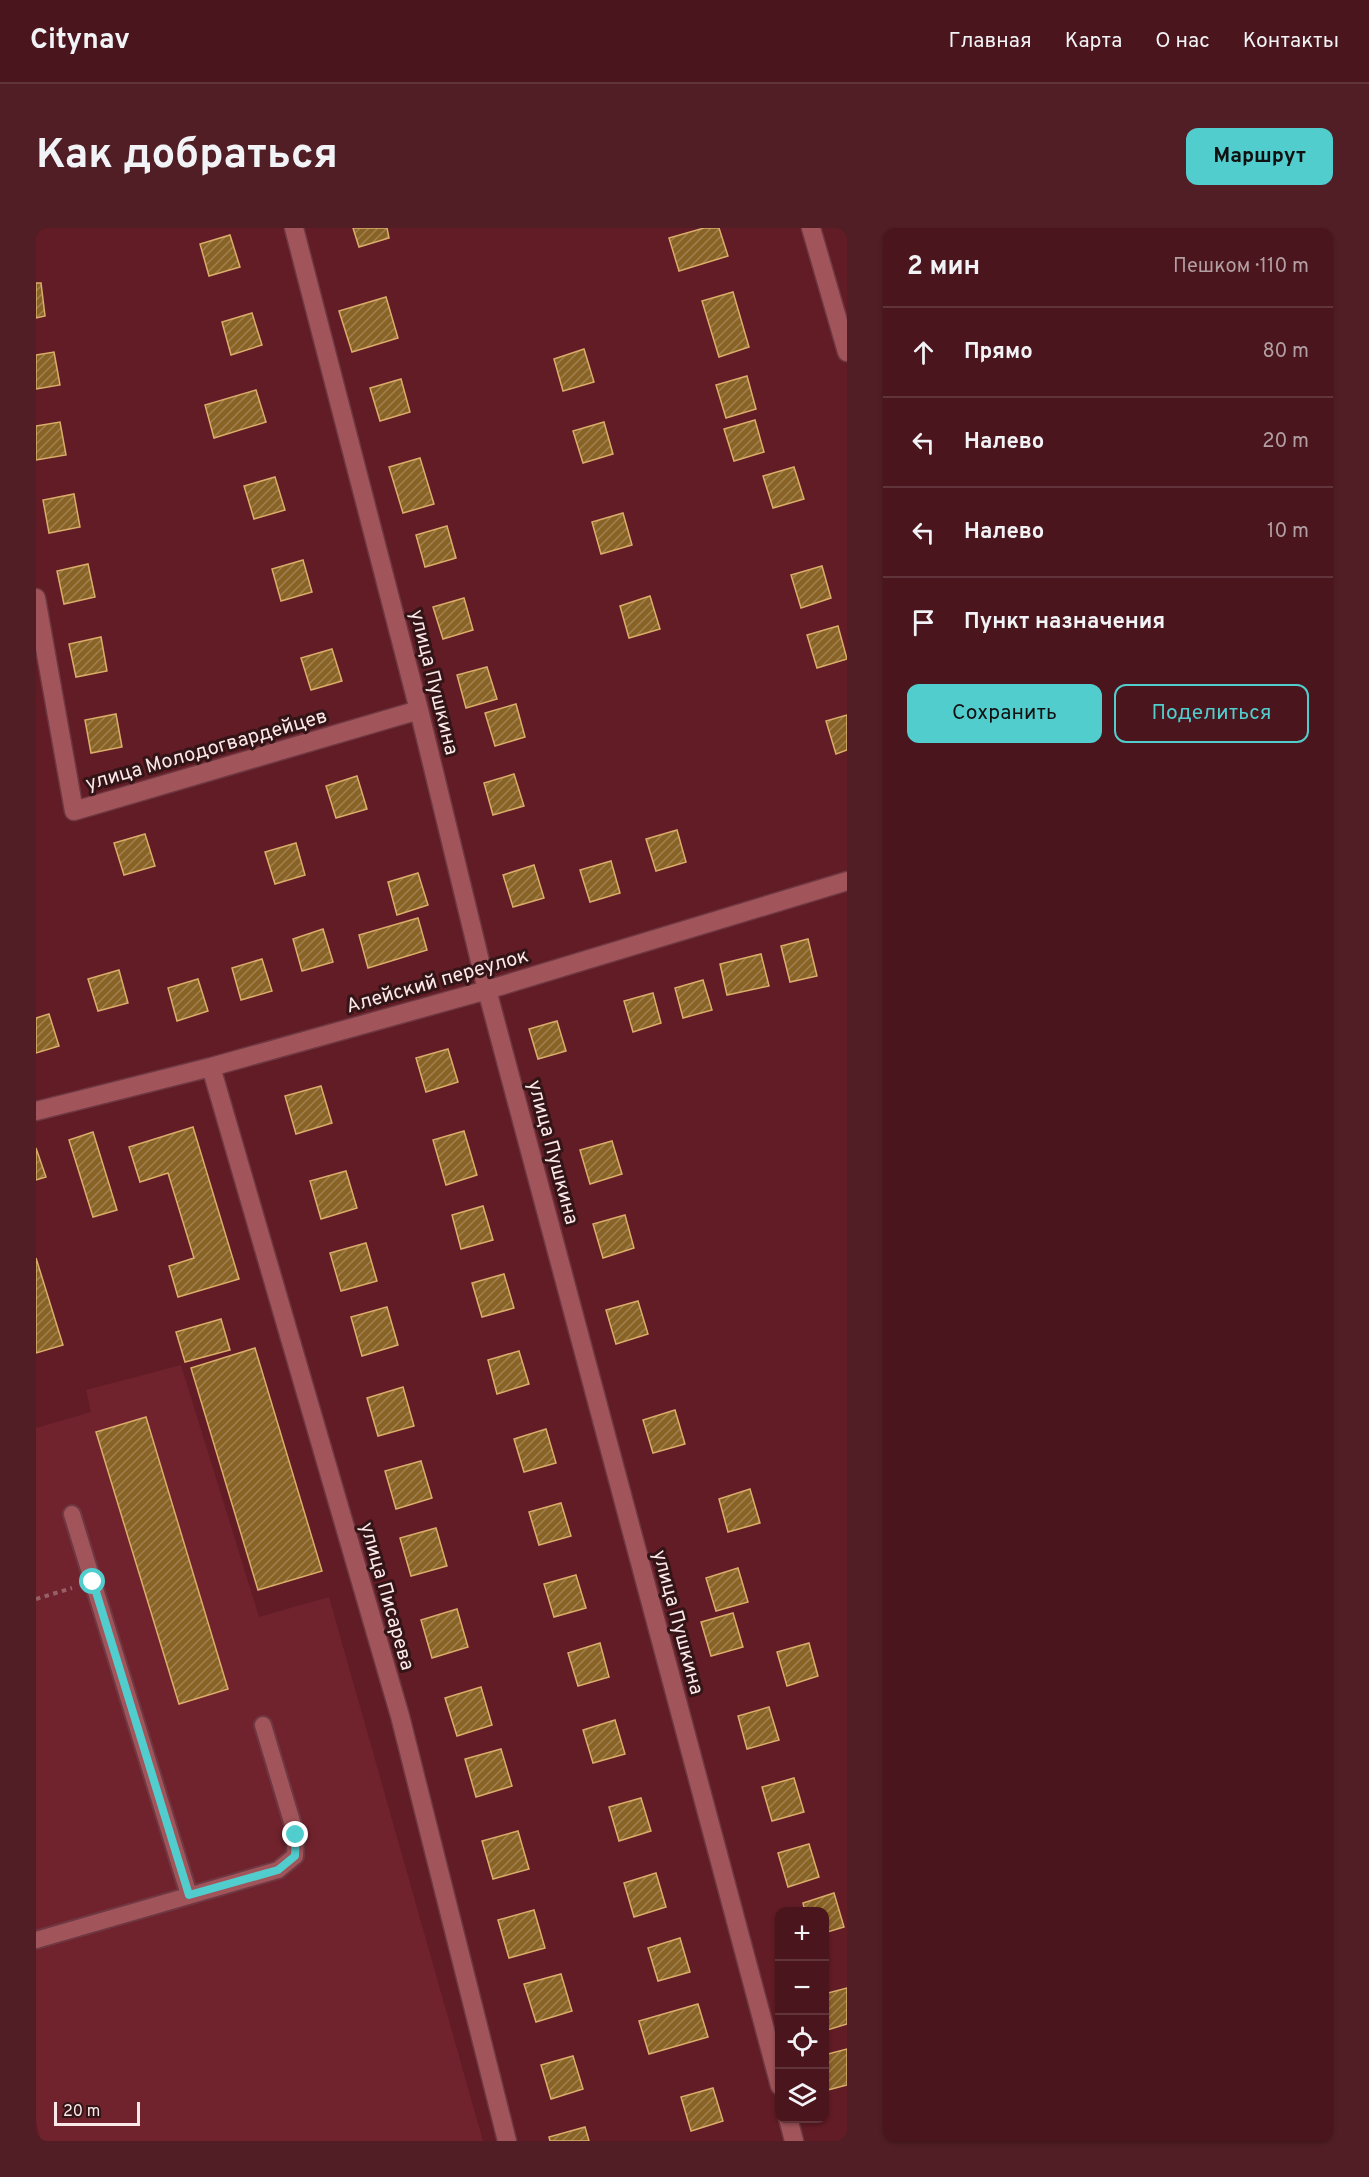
<!DOCTYPE html>
<html lang="ru">
<meta charset="utf-8">
<style>
:root{--surface:#4a151c;--page:#511e25;--text:#f1f3f6;--muted:#b29fa3;--line:#61343b;--accent:#52cdce}
body{margin:0;font-family:Overpass,sans-serif;background:var(--page);color:var(--text)}
.controls{position:absolute;right:18px;bottom:18px;display:grid;overflow:hidden;border-radius:12px;box-shadow:0 2px 4px #0004}
.controls button{width:54px;height:54px;display:grid;place-items:center;padding:0;border:0;border-bottom:2px solid var(--line);background:var(--surface);color:var(--text);font:30px sans-serif}
.scale{position:absolute;left:18px;bottom:15px;width:86px;box-sizing:border-box;padding-left:6px;border:3px solid #fbe9e9;border-top:0;font-size:16px;line-height:21px;white-space:nowrap;color:#fbe9e9;-webkit-text-stroke:4px #331417;paint-order:stroke}
.stop{position:absolute;width:18px;height:18px;margin:-14px;border:4px solid #52cdce;border-radius:50%;background:#fff}
.stop.end{background:#52cdce;border-color:#fff;box-shadow:0 2px 6px #0008}
.list{margin:0;padding:0;list-style:none}
h2{display:flex;justify-content:space-between;align-items:center;height:78px;margin:0;padding:0 24px;font-size:26px}
h2 small{font-size:20px;font-weight:400;color:var(--muted)}
.list li{display:grid;grid-template-columns:39px 1fr auto;gap:18px;align-items:center;box-sizing:border-box;height:90px;padding:0 24px;border-top:2px solid var(--line)}
.list b{display:block;font-size:22px;white-space:nowrap}
.list em{font-size:20px;font-style:normal;color:var(--muted)}
.actions{display:flex;gap:12px;padding:18px 24px}
.actions a{flex:1;padding:14px 0;border:2px solid var(--accent);border-radius:12px;text-align:center;font-size:21px;color:var(--accent)}
.actions .main{background:var(--accent);color:#111}
.icon{flex:none;width:33px;height:33px;fill:none;stroke:currentColor;stroke-width:2;stroke-linecap:round;stroke-linejoin:round}
.map{position:relative;flex:none;width:811px;height:1913px;overflow:hidden;border-radius:12px}
header{display:flex;align-items:center;gap:36px;box-sizing:border-box;height:84px;padding:0 30px;background:var(--surface);border-bottom:2px solid var(--line)}
header strong{font-size:28px}
nav{display:flex;gap:33px;margin-inline-start:auto;font-size:21px}
.intro{display:flex;align-items:center;justify-content:space-between;box-sizing:border-box;height:144px;padding:0 36px}
h1{margin:0;font-size:42px}
.button{padding:15px 27px;border-radius:12px;background:var(--accent);color:#111;font-size:21px;font-weight:700}
main{display:flex;gap:36px;padding:0 36px}
aside{flex:1;background:var(--surface);border-radius:12px;box-shadow:0 2px 4px #0004}
.map>svg:first-child{display:block}
.built{fill:#71232d}
.building{fill:url(#building-hatch);stroke:#daad6a;stroke-width:1.5}
.lines{fill:none;stroke-linecap:round;stroke-linejoin:round}
.service-casing{stroke:#6f3842;stroke-width:20}
.minor-casing{stroke:#6f3842;stroke-width:21}
.path{stroke:#956066;stroke-width:4;stroke-dasharray:4.5 4.5;stroke-linecap:butt}
.service{stroke:#a1555a;stroke-width:16}
.minor{stroke:#a1555a;stroke-width:18}
.route{stroke:#52cdce;stroke-width:8}
.labels{text-anchor:middle;stroke-width:6;stroke-linejoin:round;paint-order:stroke}
.street-label{font-size:20px;fill:#fbe9e9;stroke:#331417}
</style>
<header>
<strong>Citynav</strong>
<nav><a>Главная</a><a>Карта</a><a>О нас</a><a>Контакты</a></nav>
</header>
<div class="intro"><h1>Как добраться</h1><a class="button">Маршрут</a></div>
<main>
<div class="map">
<svg width="811" height="1913" viewBox="0 0 811 1913">
<defs>
<pattern id="building-hatch" width="6" height="6" patternUnits="userSpaceOnUse" patternTransform="scale(1.5)"><rect width="6" height="6" fill="#896326"/><path d="M-1 1l2-2M0 6l6-6M5 7l2-2" fill="none" stroke="#a08150"/></pattern>
</defs>
<rect width="100%" height="100%" fill="#621c25"/>
<path class="built" d="M 145,1137 L 223,1389 L 293,1369 L 447,1913 L 5,1913 L 0,1894 L 0,1200 L 55,1184 L 50,1162 Z"/>
<path class="building" d="M 317,0 L 351,0 L 353,10 L 323,19 Z
M 668,0 L 683,0 L 692,28 L 643,43 L 633,10 Z
M 194,7 L 204,39 L 173,48 L 164,16 Z
M 0,55 L 5,55 L 9,88 L 0,90 Z
M 697,64 L 713,119 L 683,129 L 666,73 Z
M 350,69 L 362,110 L 316,124 L 303,83 Z
M 216,85 L 226,117 L 195,127 L 186,94 Z
M 548,121 L 558,154 L 527,163 L 518,131 Z
M 18,124 L 24,157 L 0,161 L 0,127 Z
M 711,148 L 720,181 L 690,190 L 680,157 Z
M 365,151 L 374,184 L 344,193 L 334,160 Z
M 220,162 L 230,194 L 178,210 L 169,177 Z
M 719,192 L 728,224 L 698,233 L 688,201 Z
M 24,194 L 30,227 L 0,232 L 0,198 Z
M 568,194 L 577,226 L 547,235 L 537,203 Z
M 384,230 L 398,276 L 367,285 L 353,239 Z
M 758,239 L 768,271 L 737,280 L 727,248 Z
M 239,249 L 249,282 L 218,291 L 208,258 Z
M 38,266 L 44,299 L 13,305 L 7,272 Z
M 587,285 L 596,317 L 565,326 L 556,294 Z
M 411,298 L 420,330 L 389,339 L 380,307 Z
M 267,332 L 276,364 L 245,373 L 236,341 Z
M 52,336 L 59,369 L 28,376 L 21,343 Z
M 786,338 L 795,370 L 765,380 L 755,347 Z
M 614,368 L 624,401 L 593,410 L 584,378 Z
M 428,370 L 437,402 L 407,411 L 397,379 Z
M 802,398 L 811,431 L 781,440 L 771,407 Z
M 65,409 L 71,443 L 40,449 L 33,416 Z
M 296,421 L 306,453 L 275,462 L 265,430 Z
M 451,439 L 461,471 L 430,480 L 421,447 Z
M 480,476 L 489,509 L 459,518 L 449,485 Z
M 80,486 L 86,519 L 55,525 L 49,492 Z
M 811,487 L 811,522 L 800,526 L 790,493 Z
M 478,546 L 488,578 L 457,587 L 448,555 Z
M 321,548 L 331,581 L 300,590 L 290,558 Z
M 641,602 L 650,634 L 620,643 L 610,611 Z
M 109,606 L 119,638 L 88,647 L 78,615 Z
M 260,615 L 269,647 L 239,656 L 229,624 Z
M 575,633 L 584,665 L 554,674 L 544,642 Z
M 498,637 L 508,670 L 477,679 L 467,647 Z
M 382,645 L 392,677 L 361,687 L 352,654 Z
M 382,690 L 391,722 L 332,740 L 323,707 Z
M 287,701 L 297,734 L 266,743 L 257,711 Z
M 772,711 L 781,748 L 754,754 L 745,718 Z
M 725,726 L 733,758 L 691,767 L 684,736 Z
M 226,731 L 236,763 L 205,772 L 196,740 Z
M 83,742 L 92,775 L 62,783 L 52,751 Z
M 162,751 L 172,783 L 141,793 L 132,760 Z
M 667,752 L 676,782 L 647,790 L 639,760 Z
M 617,765 L 625,795 L 597,804 L 588,773 Z
M 13,786 L 23,818 L 0,825 L 0,790 Z
M 521,793 L 530,823 L 502,831 L 493,801 Z
M 412,821 L 422,854 L 390,864 L 380,830 Z
M 285,858 L 296,895 L 260,906 L 249,868 Z
M 157,899 L 203,1051 L 142,1069 L 133,1038 L 158,1030 L 132,945 L 104,954 L 93,919 Z
M 428,903 L 441,947 L 410,957 L 397,912 Z
M 57,904 L 81,982 L 57,989 L 33,912 Z
M 576,913 L 586,946 L 554,956 L 544,922 Z
M 0,920 L 10,949 L 0,952 Z
M 310,943 L 321,980 L 285,991 L 274,953 Z
M 447,978 L 457,1012 L 425,1021 L 416,987 Z
M 589,987 L 598,1020 L 567,1030 L 557,996 Z
M 330,1015 L 341,1053 L 305,1063 L 294,1025 Z
M 0,1030 L 27,1117 L 0,1125 Z
M 468,1046 L 478,1080 L 446,1089 L 436,1055 Z
M 602,1073 L 612,1106 L 580,1116 L 570,1082 Z
M 351,1079 L 362,1117 L 326,1128 L 315,1089 Z
M 185,1091 L 194,1122 L 149,1134 L 140,1104 Z
M 219,1120 L 286,1343 L 222,1362 L 155,1140 Z
M 483,1123 L 493,1156 L 461,1166 L 452,1132 Z
M 367,1159 L 378,1198 L 342,1208 L 331,1170 Z
M 639,1182 L 649,1216 L 617,1225 L 607,1192 Z
M 110,1189 L 192,1461 L 143,1476 L 60,1204 Z
M 510,1201 L 520,1235 L 488,1244 L 478,1211 Z
M 385,1233 L 396,1270 L 360,1281 L 349,1243 Z
M 714,1261 L 724,1295 L 692,1304 L 683,1271 Z
M 525,1275 L 535,1308 L 503,1317 L 493,1284 Z
M 400,1300 L 411,1338 L 375,1348 L 364,1310 Z
M 702,1340 L 712,1374 L 680,1383 L 670,1350 Z
M 540,1347 L 550,1380 L 518,1389 L 508,1356 Z
M 421,1381 L 432,1419 L 396,1430 L 385,1392 Z
M 697,1385 L 707,1419 L 675,1428 L 665,1394 Z
M 564,1415 L 573,1449 L 542,1458 L 532,1425 Z
M 773,1415 L 782,1448 L 751,1458 L 741,1424 Z
M 445,1459 L 456,1497 L 421,1508 L 409,1470 Z
M 733,1479 L 743,1512 L 711,1521 L 702,1488 Z
M 579,1492 L 589,1526 L 557,1535 L 547,1502 Z
M 465,1521 L 476,1558 L 440,1569 L 429,1531 Z
M 758,1550 L 768,1584 L 736,1593 L 726,1559 Z
M 605,1570 L 615,1603 L 583,1613 L 573,1579 Z
M 482,1603 L 493,1641 L 457,1651 L 446,1613 Z
M 773,1616 L 783,1649 L 752,1659 L 742,1625 Z
M 620,1645 L 630,1679 L 598,1689 L 588,1655 Z
M 798,1665 L 808,1699 L 788,1705 L 788,1684 L 769,1684 L 767,1675 Z
M 498,1682 L 509,1720 L 473,1730 L 462,1692 Z
M 644,1710 L 654,1744 L 622,1753 L 612,1720 Z
M 525,1746 L 536,1783 L 500,1794 L 488,1756 Z
M 811,1760 L 811,1796 L 788,1803 L 788,1766 Z
M 662,1776 L 672,1809 L 613,1826 L 603,1793 Z
M 811,1821 L 811,1857 L 788,1863 L 788,1827 Z
M 537,1828 L 547,1861 L 515,1871 L 505,1837 Z
M 677,1860 L 687,1893 L 655,1903 L 645,1869 Z
M 549,1899 L 553,1913 L 514,1913 L 513,1909 Z"/>
<g class="lines">
<defs>
<path id="service" d="M 36,1286 L 153,1667
M 0,1712 L 242,1642 L 259,1628 L 260,1607 L 227,1497"/>
<path id="minor" d="M 258,0 L 383,482 L 451,762 L 744,1858
M 775,0 L 811,124
M 0,370 L 38,583 L 383,482
M 175,839 L 364,1488 L 471,1913
M 0,883 L 175,839 L 451,762 L 811,653
M 752,1890 L 758,1913"/>
</defs>
<use href="#service" class="service-casing"/>
<use href="#minor" class="minor-casing"/>
<path class="path" d="M 0,1371 L 36,1360"/>
<use href="#service" class="service"/>
<use href="#minor" class="minor"/>
</g>
<g class="lines">
<path class="route" d="M 57,1354 L 153,1667 L 242,1642 L 259,1628 L 260,1607"/>
</g>
<g class="labels">
<g class="street-label">
<text transform="translate(399 454) rotate(76)" y="7">улица Пушкина</text>
<text transform="translate(170 521) rotate(-16)" y="7">улица Молодогвардейцев</text>
<text transform="translate(401 752) rotate(-16)" y="7">Алейский переулок</text>
<text transform="translate(518 924) rotate(75)" y="7">улица Пушкина</text>
<text transform="translate(352 1368) rotate(74)" y="7">улица Писарева</text>
<text transform="translate(643 1394) rotate(75)" y="7">улица Пушкина</text>
</g>
</g>
</svg>
<div class="controls">
<button>+</button>
<button>−</button>
<button><svg class="icon" aria-label="locate" viewBox="0 0 24 24"><circle cx="12" cy="12" r="6"/><path d="M12 2v4M12 18v4M2 12h4M18 12h4"/></svg></button>
<button><svg class="icon" aria-label="layers" viewBox="0 0 24 24"><path d="M12 4l9 5-9 5-9-5zM3 14l9 5 9-5"/></svg></button>
</div>
<div class="scale">20 m</div>
<div class="stop" style="left:57px;top:1354px"></div>
<div class="stop end" style="left:260px;top:1607px"></div>
</div>
<aside>
<h2>2 мин<small>Пешком · 110 m</small></h2>
<ul class="list">
<li><svg class="icon" aria-label="ahead" viewBox="0 0 24 24"><path d="M12 20V5M6 11l6-6 6 6"/></svg><div><b>Прямо</b></div><em>80 m</em></li>
<li><svg class="icon" aria-label="left" viewBox="0 0 24 24"><path d="M17 20v-9H6M10 6l-5 5 5 5"/></svg><div><b>Налево</b></div><em>20 m</em></li>
<li><svg class="icon" aria-label="left" viewBox="0 0 24 24"><path d="M17 20v-9H6M10 6l-5 5 5 5"/></svg><div><b>Налево</b></div><em>10 m</em></li>
<li><svg class="icon" aria-label="arrive" viewBox="0 0 24 24"><path d="M6 21V4h12l-3 4 3 4H6"/></svg><div><b>Пункт назначения</b></div></li>
</ul>
<div class="actions"><a class="main">Сохранить</a><a>Поделиться</a></div>
</aside>
</main>
